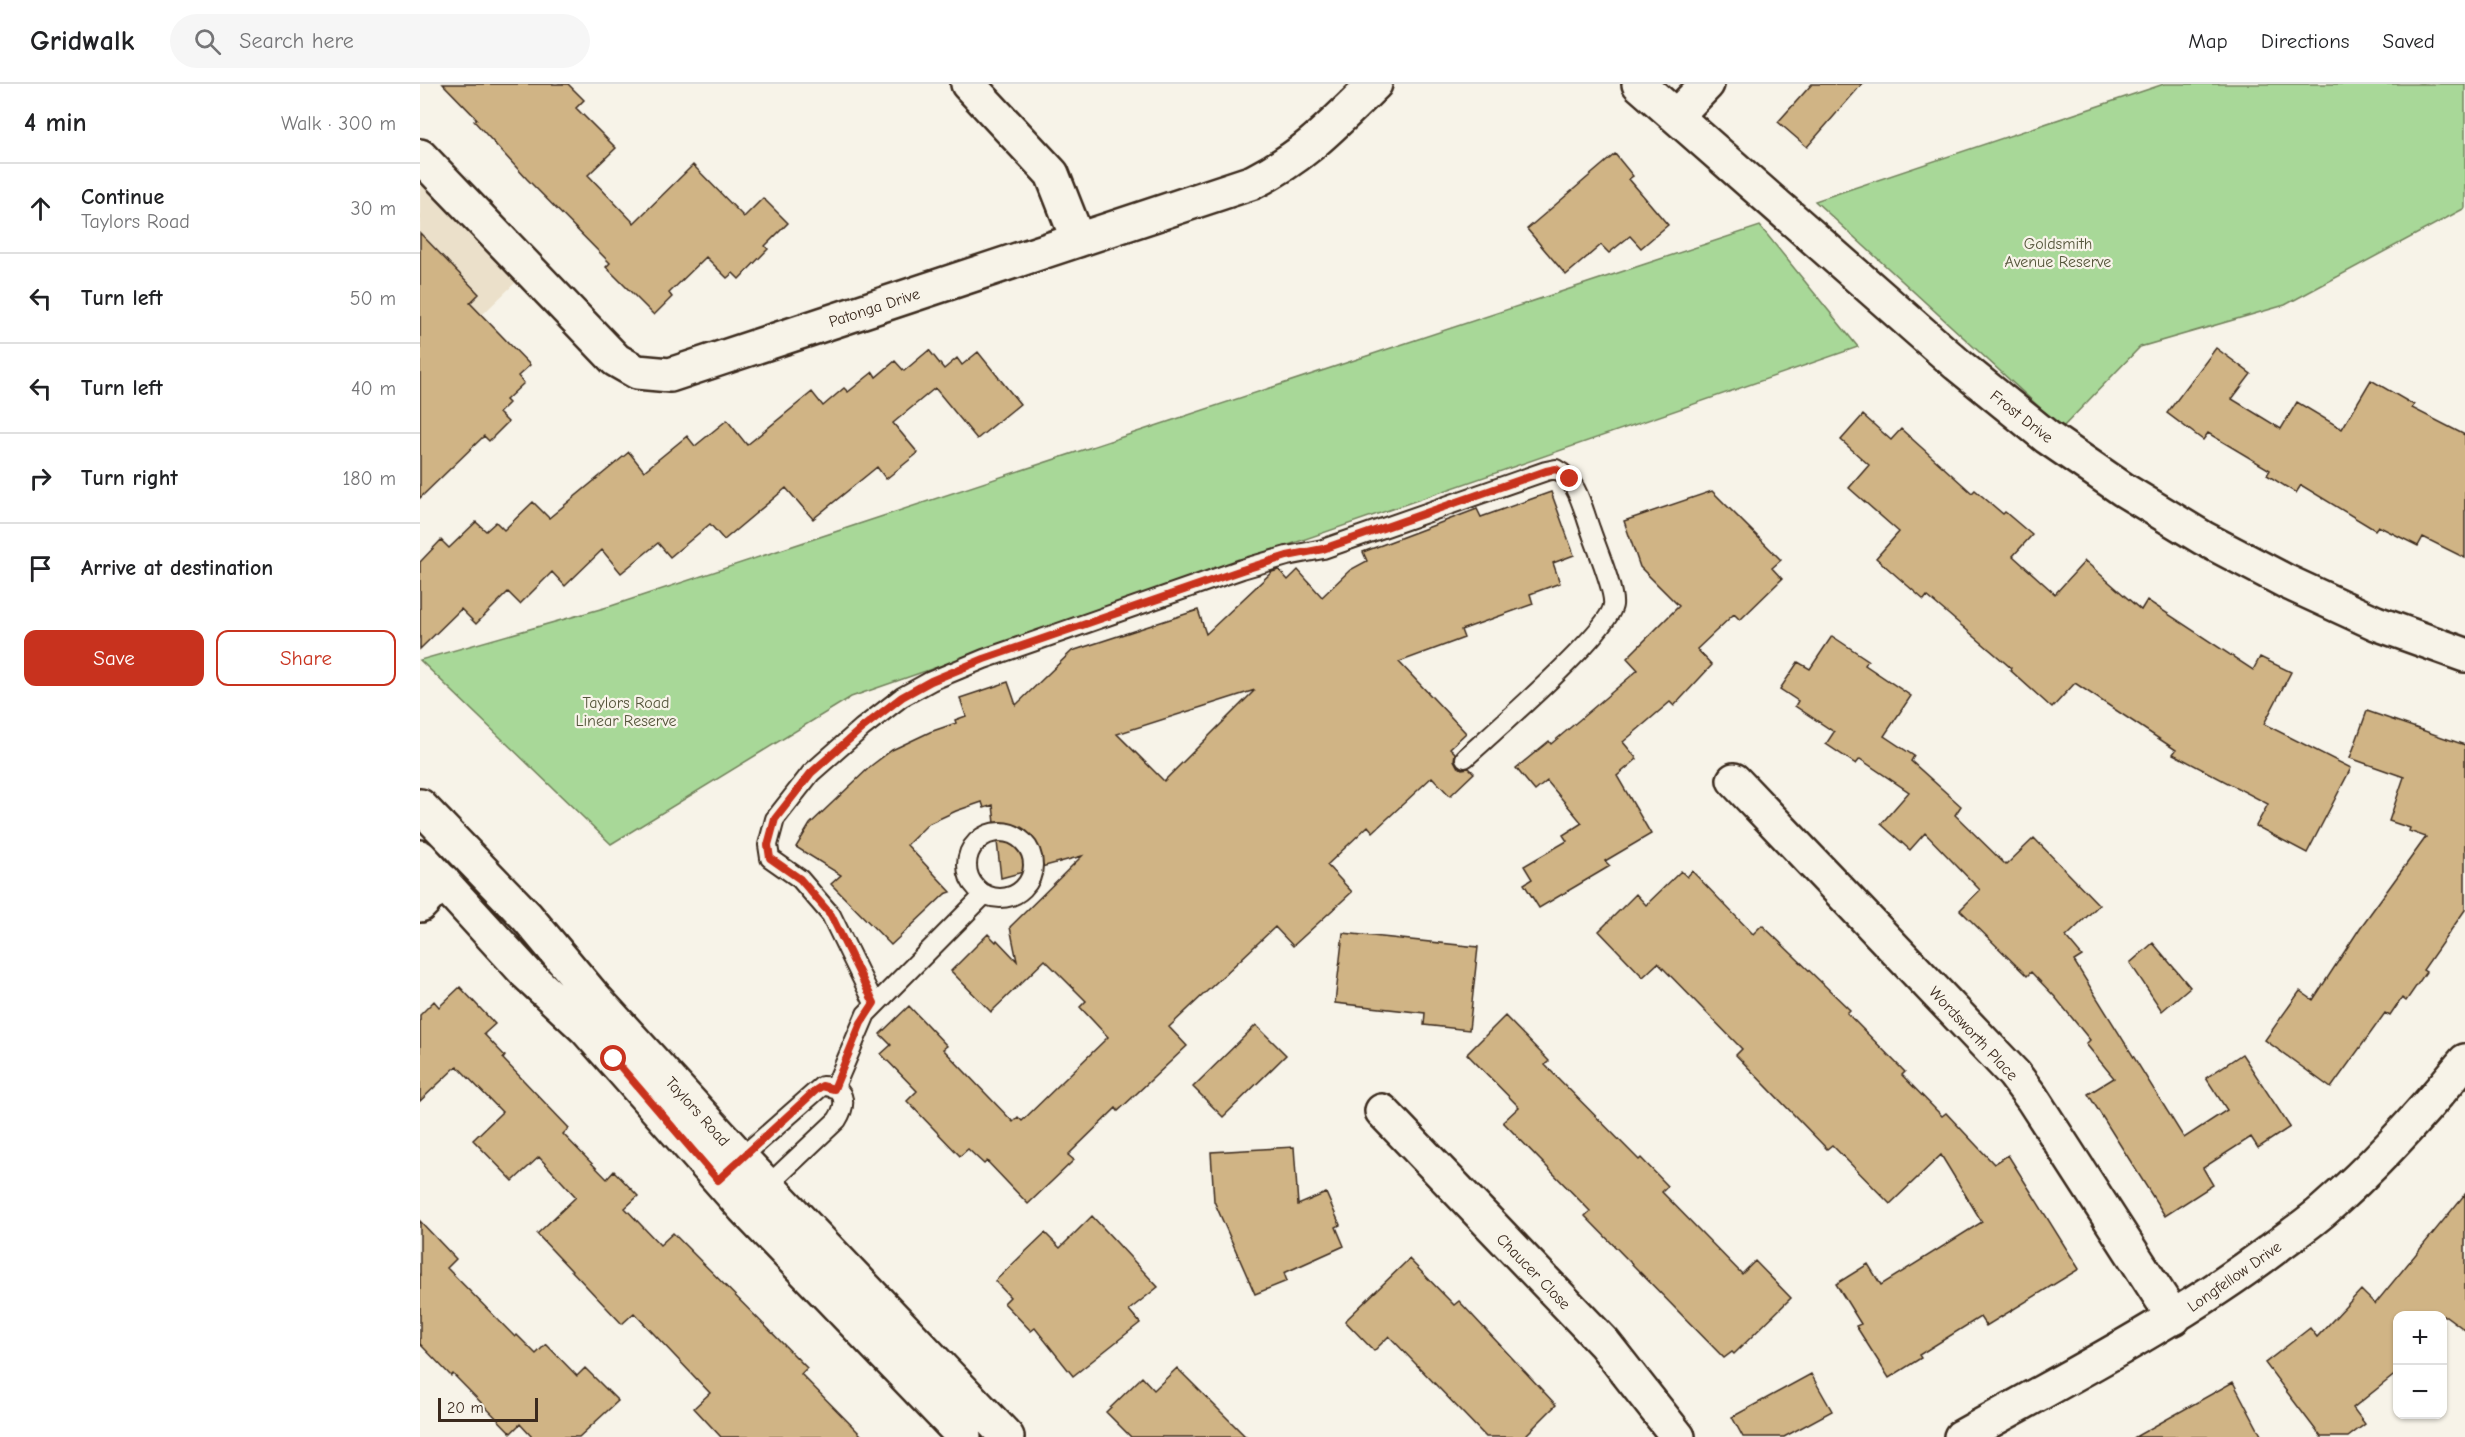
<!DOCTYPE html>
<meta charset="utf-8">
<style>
:root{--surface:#fff;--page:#f6f6f6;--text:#202124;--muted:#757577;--line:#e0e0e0;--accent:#c8321e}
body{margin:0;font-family:"Comic Neue",sans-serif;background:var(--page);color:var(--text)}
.controls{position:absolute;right:18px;bottom:18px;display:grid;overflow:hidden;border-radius:12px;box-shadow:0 2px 4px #0004}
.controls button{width:54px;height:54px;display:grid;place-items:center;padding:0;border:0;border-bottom:2px solid var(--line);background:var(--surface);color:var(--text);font:30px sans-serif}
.scale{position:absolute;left:18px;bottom:15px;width:100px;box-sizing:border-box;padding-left:6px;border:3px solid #3b2a1e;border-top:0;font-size:16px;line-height:21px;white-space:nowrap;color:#3b2a1e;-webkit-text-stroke:4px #f7f3e8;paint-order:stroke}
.stop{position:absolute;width:18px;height:18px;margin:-14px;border:4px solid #c8321e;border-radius:50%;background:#fff}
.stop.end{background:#c8321e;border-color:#fff;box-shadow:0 2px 6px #0008}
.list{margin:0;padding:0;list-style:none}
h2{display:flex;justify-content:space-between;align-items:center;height:78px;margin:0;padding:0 24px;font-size:26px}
h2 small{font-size:20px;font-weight:400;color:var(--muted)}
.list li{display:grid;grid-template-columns:39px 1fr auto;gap:18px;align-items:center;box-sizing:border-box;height:90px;padding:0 24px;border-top:2px solid var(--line)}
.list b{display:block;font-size:22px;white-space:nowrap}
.list p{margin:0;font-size:20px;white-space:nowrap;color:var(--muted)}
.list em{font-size:20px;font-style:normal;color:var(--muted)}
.actions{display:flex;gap:12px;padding:18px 24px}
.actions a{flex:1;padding:14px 0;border:2px solid var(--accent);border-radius:12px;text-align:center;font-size:21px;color:var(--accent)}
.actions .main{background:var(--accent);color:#fff}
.icon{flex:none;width:33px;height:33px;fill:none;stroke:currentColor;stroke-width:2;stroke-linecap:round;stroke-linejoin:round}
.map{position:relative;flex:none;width:2045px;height:1353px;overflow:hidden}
header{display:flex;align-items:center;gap:36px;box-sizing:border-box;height:84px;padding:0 30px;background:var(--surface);border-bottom:2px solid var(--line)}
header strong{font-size:28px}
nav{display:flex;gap:33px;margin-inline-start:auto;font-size:21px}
.search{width:420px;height:54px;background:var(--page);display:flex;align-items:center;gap:15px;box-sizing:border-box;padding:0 21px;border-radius:33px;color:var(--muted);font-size:22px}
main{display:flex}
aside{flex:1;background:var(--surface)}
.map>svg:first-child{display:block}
.built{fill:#ebe0ca}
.green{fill:#a8d898;stroke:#72815b;stroke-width:1.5}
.building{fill:#d0b485;stroke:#3b2a1e;stroke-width:1.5;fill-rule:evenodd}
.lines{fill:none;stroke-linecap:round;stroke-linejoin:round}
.lane-casing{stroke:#3b2a1e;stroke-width:22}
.street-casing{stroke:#3b2a1e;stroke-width:38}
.secondary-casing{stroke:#3b2a1e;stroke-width:38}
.lane{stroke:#f7f3e8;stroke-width:18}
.street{stroke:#f7f3e8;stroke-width:33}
.secondary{stroke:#f7f3e8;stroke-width:33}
.route{stroke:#c8321e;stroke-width:8}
.labels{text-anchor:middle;stroke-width:4.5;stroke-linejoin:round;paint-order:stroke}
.park-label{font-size:16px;fill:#56563c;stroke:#f7f3e8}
.street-label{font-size:16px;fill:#3b2a1e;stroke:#f7f3e8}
</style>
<header>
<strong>Gridwalk</strong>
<div class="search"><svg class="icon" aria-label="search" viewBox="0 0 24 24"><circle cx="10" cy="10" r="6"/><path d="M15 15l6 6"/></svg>Search here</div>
<nav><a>Map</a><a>Directions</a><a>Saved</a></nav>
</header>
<main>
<aside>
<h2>4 min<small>Walk · 300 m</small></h2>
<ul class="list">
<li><svg class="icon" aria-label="ahead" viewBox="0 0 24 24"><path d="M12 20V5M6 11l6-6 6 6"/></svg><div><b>Continue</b><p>Taylors Road</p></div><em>30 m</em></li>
<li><svg class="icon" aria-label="left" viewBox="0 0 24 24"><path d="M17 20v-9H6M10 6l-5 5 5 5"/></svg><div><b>Turn left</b></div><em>50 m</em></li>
<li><svg class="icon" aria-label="left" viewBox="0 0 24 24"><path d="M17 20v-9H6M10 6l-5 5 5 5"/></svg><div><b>Turn left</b></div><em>40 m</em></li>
<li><svg class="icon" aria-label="right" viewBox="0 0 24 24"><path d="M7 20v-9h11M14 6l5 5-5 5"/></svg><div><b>Turn right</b></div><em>180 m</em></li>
<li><svg class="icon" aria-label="arrive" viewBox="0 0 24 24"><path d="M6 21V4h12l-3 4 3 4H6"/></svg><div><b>Arrive at destination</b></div></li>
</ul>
<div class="actions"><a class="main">Save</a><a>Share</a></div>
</aside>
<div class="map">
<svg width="2045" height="1353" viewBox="0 0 2045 1353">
<rect width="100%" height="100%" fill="#f7f3e8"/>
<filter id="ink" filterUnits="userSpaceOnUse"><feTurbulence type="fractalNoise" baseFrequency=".0167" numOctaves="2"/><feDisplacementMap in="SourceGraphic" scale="12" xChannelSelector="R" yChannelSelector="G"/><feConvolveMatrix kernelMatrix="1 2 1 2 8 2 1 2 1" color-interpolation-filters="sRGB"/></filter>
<g filter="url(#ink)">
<path class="built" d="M 0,98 L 96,198 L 0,291 Z"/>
<path class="green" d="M 1744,0 L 2045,0 L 2045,124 L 1865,221 L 1720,263 L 1642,344 L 1395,117 Z
M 1340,142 L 1438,263 L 431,613 L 191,760 L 0,576 L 191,522 Z"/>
<path class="building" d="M 23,0 L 148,0 L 164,16 L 156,24 L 196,64 L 168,91 L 214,139 L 273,81 L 324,133 L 343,114 L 368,139 L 345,162 L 348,165 L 319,195 L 313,189 L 307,194 L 286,173 L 249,209 L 252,213 L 234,231 L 186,183 L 190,179 L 107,95 L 54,37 L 57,35 Z
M 1392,0 L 1442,0 L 1387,63 L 1358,38 Z
M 1195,70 L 1213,92 L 1209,95 L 1248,141 L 1221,164 L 1210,152 L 1189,169 L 1181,161 L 1146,191 L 1107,145 Z
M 0,149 L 59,210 L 50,219 L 110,281 L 98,292 L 104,299 L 86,316 L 89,319 L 79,329 L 88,338 L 69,357 L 64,352 L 0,414 Z
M 1796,264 L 1831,290 L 1812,315 L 1861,345 L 1877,318 L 1922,345 L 1951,296 L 1994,321 L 1992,324 L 2045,351 L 2045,474 L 2003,453 L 1998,462 L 1958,442 L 1955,446 L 1881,401 L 1876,409 L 1847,391 L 1850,386 L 1788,349 L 1783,356 L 1747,329 Z
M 509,266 L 524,285 L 537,274 L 542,281 L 558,268 L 600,320 L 557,355 L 515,304 L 473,339 L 498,369 L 466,395 L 457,383 L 393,435 L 366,404 L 304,456 L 290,440 L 250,473 L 238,459 L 201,489 L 182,466 L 145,502 L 132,488 L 100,520 L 88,508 L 56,540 L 41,525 L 0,565 L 0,478 L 21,456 L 29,464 L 56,438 L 66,447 L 76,438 L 84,446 L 113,418 L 129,434 L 209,368 L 224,387 L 267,352 L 275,362 L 307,336 L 327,361 L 392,308 L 403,322 L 424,304 L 428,308 L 453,288 L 456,293 L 475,277 L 484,287 Z
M 1443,331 L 1471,356 L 1481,345 L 1552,409 L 1555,406 L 1583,430 L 1585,428 L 1612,451 L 1593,472 L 1635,510 L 1665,477 L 1721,526 L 1727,516 L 1833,586 L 1840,573 L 1871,588 L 1844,640 L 1931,684 L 1887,769 L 1836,742 L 1848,720 L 1753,670 L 1756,666 L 1655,599 L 1632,624 L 1590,586 L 1591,584 L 1507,512 L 1504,516 L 1456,474 L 1479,448 L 1429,404 L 1449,381 L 1421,356 Z
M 1292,407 L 1361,476 L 1352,484 L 1362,495 L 1320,536 L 1314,530 L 1277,565 L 1292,581 L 1254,622 L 1250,618 L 1203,658 L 1217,675 L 1197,692 L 1231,750 L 1185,777 L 1190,782 L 1119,824 L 1104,800 L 1112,795 L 1104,782 L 1147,757 L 1143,751 L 1162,739 L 1127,697 L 1115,707 L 1096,684 L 1129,657 L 1131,660 L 1218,586 L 1207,574 L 1259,522 L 1220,483 L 1204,437 Z
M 1131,408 L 1154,471 L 1133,479 L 1140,499 L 1110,510 L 1113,520 L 1041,546 L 1044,554 L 979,578 L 1046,649 L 1030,664 L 1035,669 L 1034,676 L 1037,682 L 1042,685 L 1049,684 L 1054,689 L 1030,712 L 1012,693 L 953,748 L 948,742 L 907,781 L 932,808 L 873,862 L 855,843 L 749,943 L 767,962 L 698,1027 L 696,1024 L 648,1071 L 654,1076 L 608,1120 L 567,1077 L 564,1080 L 548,1065 L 540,1072 L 487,1017 L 497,1007 L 461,970 L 471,961 L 460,950 L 489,922 L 527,962 L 523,965 L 593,1038 L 598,1033 L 602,1037 L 688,953 L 660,923 L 666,917 L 625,876 L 571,928 L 531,887 L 568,850 L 576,858 L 577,856 L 597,877 L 590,843 L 662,772 L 581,794 L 573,721 L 564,724 L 562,718 L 536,727 L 508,740 L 487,761 L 531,808 L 525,810 L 471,861 L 411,800 L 421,791 L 376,763 L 390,740 L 452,681 L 472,666 L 510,648 L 536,639 L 535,636 L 546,632 L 540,614 L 588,598 L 596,621 L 652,567 L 778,526 L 786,550 L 852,488 L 859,486 L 868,496 L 878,486 L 902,513 L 930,486 L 947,477 L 943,468 L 1057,425 L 1061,433 ZM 835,606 L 744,697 L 697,650 Z
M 1412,552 L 1448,576 L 1445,581 L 1491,612 L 1464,652 L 1494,672 L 1491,677 L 1541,722 L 1535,731 L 1586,781 L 1614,754 L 1679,821 L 1646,853 L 1662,872 L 1654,877 L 1764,1054 L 1807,1026 L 1786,994 L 1822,970 L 1870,1043 L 1838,1064 L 1831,1053 L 1783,1084 L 1793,1101 L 1745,1132 L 1668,1010 L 1694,994 L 1666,960 L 1670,956 L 1635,913 L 1611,888 L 1607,892 L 1540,826 L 1560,806 L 1505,749 L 1490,766 L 1461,740 L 1489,708 L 1440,675 L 1436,680 L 1406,660 L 1414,648 L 1375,622 L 1378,617 L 1360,605 L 1378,578 L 1390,585 Z
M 1947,627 L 2045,661 L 2045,826 L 2003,886 L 2006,888 L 1986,917 L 1982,914 L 1970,932 L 1965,929 L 1911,1004 L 1845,956 L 1880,907 L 1893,916 L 1940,844 L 2006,753 L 1989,747 L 1990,744 L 1969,737 L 1984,693 L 1930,674 Z
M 1261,787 L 1267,793 L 1272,787 L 1333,850 L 1342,841 L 1430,926 L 1427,929 L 1485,988 L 1482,991 L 1522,1032 L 1526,1029 L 1574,1080 L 1588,1071 L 1659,1185 L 1566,1242 L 1560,1233 L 1499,1271 L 1501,1274 L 1469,1294 L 1436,1242 L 1441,1240 L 1416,1200 L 1448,1180 L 1461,1201 L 1562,1138 L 1521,1071 L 1470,1120 L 1412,1061 L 1407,1065 L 1316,971 L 1322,965 L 1238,879 L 1223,893 L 1179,847 L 1216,810 L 1226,821 Z
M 923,849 L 1058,863 L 1049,946 L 1004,941 L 1005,929 L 915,919 Z
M 1733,859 L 1770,903 L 1742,927 L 1710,879 Z
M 40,903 L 75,940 L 64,950 L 85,972 L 83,975 L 149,1044 L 143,1050 L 187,1095 L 194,1087 L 218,1112 L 205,1124 L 240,1161 L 253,1149 L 387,1284 L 381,1290 L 443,1353 L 301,1353 L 274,1324 L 290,1309 L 214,1229 L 202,1240 L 117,1150 L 156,1113 L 119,1073 L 93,1097 L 53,1056 L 82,1028 L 37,982 L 0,1017 L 0,931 L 14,917 L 19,923 Z
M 1085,932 L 1129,977 L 1125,981 L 1219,1076 L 1221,1074 L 1248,1102 L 1242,1108 L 1322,1190 L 1335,1177 L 1371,1214 L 1314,1270 L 1312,1268 L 1304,1274 L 1165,1132 L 1170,1127 L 1083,1038 L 1099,1023 L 1047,970 Z
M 836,941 L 866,971 L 803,1033 L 773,1003 Z
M 874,1063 L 878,1121 L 906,1109 L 920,1141 L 916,1143 L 924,1162 L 864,1189 L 867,1197 L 835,1210 L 794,1117 L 791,1068 Z
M 2045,1110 L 2045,1246 L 2026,1232 L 1977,1232 L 1977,1289 L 1933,1324 L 1945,1340 L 1928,1353 L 1901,1353 L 1845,1279 L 1890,1244 L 1897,1253 L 1941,1206 L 1955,1220 Z
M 672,1132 L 738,1203 L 709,1226 L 720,1239 L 653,1292 L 615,1244 L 611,1247 L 584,1219 L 590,1213 L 575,1197 L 625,1149 L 640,1164 Z
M 0,1137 L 36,1175 L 27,1184 L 95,1253 L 97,1251 L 116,1270 L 126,1260 L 157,1292 L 165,1284 L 198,1317 L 159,1353 L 112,1353 L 100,1340 L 91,1349 L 33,1290 L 31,1292 L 0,1260 Z
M 989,1175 L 1034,1221 L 1039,1217 L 1136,1321 L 1104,1353 L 1066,1353 L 969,1252 L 954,1267 L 925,1237 Z
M 757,1284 L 826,1353 L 711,1353 L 686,1328 L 722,1293 L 734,1306 Z
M 1391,1290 L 1412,1327 L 1364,1353 L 1323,1353 L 1312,1333 Z
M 1813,1298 L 1842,1353 L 1715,1353 Z"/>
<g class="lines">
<defs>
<path id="lane" d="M547 781a33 33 0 1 1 66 0a33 33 0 1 1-66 0Z
M 454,919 L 411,831 L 380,795 L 350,774 L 348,761 L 355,735 L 391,689 L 442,644 L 482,613 L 511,597 L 564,575 L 822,485 L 867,472 L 903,465 L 1126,387 L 1136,385 C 1158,396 1163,426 1171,447 C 1176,462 1195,507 1193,521 C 1190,547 1070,651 1045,674
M 414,1005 L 446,930 L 565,810
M 316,1078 L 402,1002 C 425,1002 428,1019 417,1036 L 343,1106"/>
<path id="street" d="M 548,0 L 632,90 L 658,156
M 1219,0 L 1537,280 L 1627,353 L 1704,406 L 1783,454 L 1867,498 L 1956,539 L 2045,571
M 1256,32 L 1287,0
M 0,72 L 196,276 L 217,288 L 250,291 L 833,98 C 885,72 914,40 955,0
M 1314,696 L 1594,990 L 1612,1014 L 1754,1234
M 0,821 L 23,797
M 962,1027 L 1184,1259 L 1258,1353
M 1541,1353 C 1650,1292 1758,1237 1857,1162 C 1873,1150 1889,1139 1904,1126 C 1956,1081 2001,1031 2045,977"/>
<path id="secondary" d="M 0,722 L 107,833 L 173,912 L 320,1073 L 587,1353
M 0,773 L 107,890 L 166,945 L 324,1124 L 544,1353"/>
</defs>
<use href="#lane" class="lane-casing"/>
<use href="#street" class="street-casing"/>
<use href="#secondary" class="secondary-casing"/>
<use href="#lane" class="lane"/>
<use href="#street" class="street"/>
<use href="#secondary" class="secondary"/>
</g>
</g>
<g class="lines" filter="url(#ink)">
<path class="route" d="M 194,975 L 298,1096 L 396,1006 L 402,1002 L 414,1005 L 441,939 L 454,919 L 411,831 L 380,795 L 350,774 L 348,761 L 355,735 L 391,689 L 442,644 L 482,613 L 511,597 L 564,575 L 822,486 L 867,472 L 903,465 L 1126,387 L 1136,385 L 1150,395"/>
</g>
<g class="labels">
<g class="park-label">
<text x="1638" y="165">Goldsmith<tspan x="1638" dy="18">Avenue Reserve</tspan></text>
<text x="206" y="624">Taylors Road<tspan x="206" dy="18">Linear Reserve</tspan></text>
</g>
<g class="street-label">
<text transform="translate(454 223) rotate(-18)" y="6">Patonga Drive</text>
<text transform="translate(1602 332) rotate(38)" y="6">Frost Drive</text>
<text transform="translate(1554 949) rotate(47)" y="6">Wordsworth Place</text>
<text transform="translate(278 1027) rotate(48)" y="6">Taylors Road</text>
<text transform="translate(1114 1187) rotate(46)" y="6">Chaucer Close</text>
<text transform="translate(1814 1192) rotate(-35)" y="6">Longfellow Drive</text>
</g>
</g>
</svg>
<div class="controls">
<button>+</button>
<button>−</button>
</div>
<div class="scale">20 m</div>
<div class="stop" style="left:194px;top:975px"></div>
<div class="stop end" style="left:1150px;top:395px"></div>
</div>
</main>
